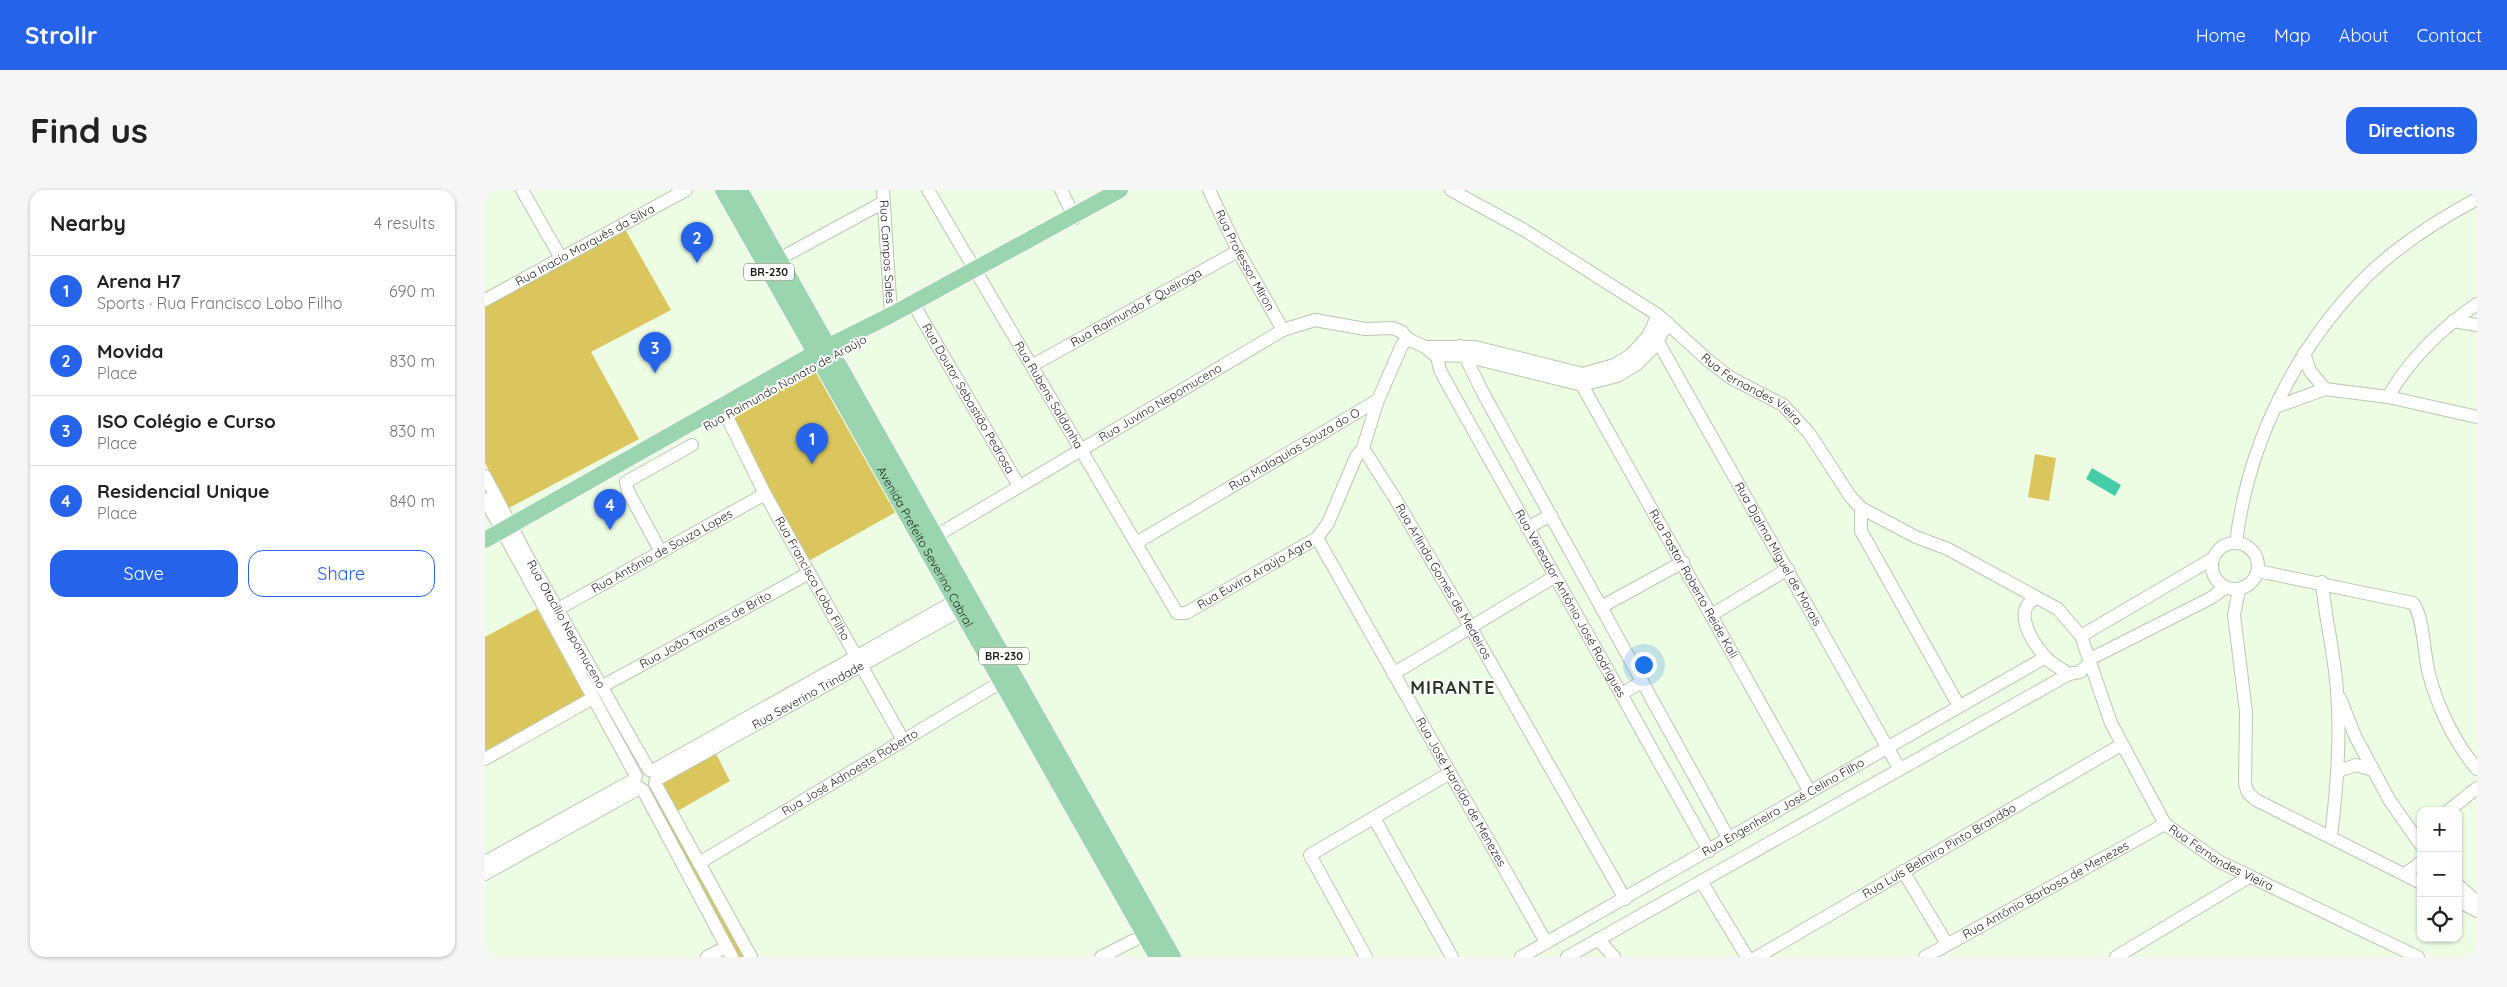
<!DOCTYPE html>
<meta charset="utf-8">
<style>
:root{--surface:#fff;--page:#f6f6f6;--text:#222;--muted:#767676;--line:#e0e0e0;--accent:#2563eb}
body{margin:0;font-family:Quicksand,sans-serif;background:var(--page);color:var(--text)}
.controls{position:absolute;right:15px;bottom:15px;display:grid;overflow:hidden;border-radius:10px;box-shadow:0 1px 4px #0004}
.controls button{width:45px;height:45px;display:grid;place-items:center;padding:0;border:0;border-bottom:1px solid var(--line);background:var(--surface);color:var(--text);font:25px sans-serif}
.you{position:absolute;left:1158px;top:474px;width:18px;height:18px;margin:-12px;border:4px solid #fff;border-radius:50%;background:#1a73e8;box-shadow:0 0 0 8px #1a73e833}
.badge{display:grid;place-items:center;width:32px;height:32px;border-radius:50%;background:var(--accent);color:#fff;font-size:16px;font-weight:700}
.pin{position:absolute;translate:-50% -41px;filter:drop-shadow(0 1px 2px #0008)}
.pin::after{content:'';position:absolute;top:26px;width:18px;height:15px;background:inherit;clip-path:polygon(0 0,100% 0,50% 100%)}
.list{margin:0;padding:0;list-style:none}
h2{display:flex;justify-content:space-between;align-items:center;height:65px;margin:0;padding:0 20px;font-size:21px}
h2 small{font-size:16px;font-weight:400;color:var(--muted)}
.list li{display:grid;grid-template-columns:32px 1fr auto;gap:15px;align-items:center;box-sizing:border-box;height:70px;padding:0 20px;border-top:1px solid var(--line)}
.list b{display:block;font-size:19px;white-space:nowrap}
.list p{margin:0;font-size:16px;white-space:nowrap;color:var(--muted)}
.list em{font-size:16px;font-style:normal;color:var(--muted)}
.actions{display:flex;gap:10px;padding:15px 20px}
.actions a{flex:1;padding:11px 0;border:1px solid var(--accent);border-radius:15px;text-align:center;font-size:18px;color:var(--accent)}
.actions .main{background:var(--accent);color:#fff}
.icon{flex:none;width:28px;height:28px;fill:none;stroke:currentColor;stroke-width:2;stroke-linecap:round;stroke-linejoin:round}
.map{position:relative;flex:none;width:1992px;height:767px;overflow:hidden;border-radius:15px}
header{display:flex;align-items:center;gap:30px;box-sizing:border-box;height:70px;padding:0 25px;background:var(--accent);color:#fff}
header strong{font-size:24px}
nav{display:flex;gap:28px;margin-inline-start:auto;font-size:18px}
.intro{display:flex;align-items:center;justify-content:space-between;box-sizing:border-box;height:120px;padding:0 30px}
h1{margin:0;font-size:35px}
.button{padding:12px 22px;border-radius:15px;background:var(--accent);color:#fff;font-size:18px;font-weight:700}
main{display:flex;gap:30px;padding:0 30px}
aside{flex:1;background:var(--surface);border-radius:15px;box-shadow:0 1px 4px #0004}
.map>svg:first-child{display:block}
.green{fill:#dac65d}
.water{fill:#46cda8}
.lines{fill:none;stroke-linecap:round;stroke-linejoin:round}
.minor-casing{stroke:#b8c8b0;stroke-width:14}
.major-casing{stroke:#fff;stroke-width:18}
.minor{stroke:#fff;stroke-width:12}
.major{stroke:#9ad5af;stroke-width:16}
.labels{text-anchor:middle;stroke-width:4;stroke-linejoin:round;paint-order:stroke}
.shield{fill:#fff;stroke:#5f635d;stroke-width:1}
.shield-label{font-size:11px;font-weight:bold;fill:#1b2017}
.street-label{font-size:12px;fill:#1b2017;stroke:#fff}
.district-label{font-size:18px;font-weight:bold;letter-spacing:1px;fill:#2d3a26;stroke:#fff}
</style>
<header>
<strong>Strollr</strong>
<nav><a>Home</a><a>Map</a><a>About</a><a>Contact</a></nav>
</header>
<div class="intro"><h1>Find us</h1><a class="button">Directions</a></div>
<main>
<aside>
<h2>Nearby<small>4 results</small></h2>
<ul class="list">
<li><span class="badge">1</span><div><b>Arena H7</b><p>Sports · Rua Francisco Lobo Filho</p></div><em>690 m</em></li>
<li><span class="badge">2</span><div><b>Movida</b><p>Place</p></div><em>830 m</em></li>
<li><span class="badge">3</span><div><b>ISO Colégio e Curso</b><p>Place</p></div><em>830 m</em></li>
<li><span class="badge">4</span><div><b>Residencial Unique</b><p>Place</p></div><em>840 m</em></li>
</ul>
<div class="actions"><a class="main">Save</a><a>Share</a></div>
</aside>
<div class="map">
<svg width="1992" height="767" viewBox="0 0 1992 767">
<rect width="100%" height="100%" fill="#ecfde3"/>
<path class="green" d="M 140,39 L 186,120 L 106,162 L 154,249 L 24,318 L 0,273 L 0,117 Z
M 332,177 L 411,322 L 322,372 L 244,225 Z
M 1550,264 L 1571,268 L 1564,311 L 1543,307 Z
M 52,419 L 100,507 L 0,561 L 0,447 Z
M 229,560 L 245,591 L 189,623 L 172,591 Z
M 168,599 L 262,767 L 252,767 L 161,602 Z"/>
<path class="water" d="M 1607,278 L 1636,295 L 1630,306 L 1601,289 Z"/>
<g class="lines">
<defs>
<g id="minor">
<path d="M 37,0 L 76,68"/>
<path id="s1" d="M 398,0 L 406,125"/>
<path id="s2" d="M 443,0 L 692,423 L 701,423 L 832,348 L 843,333 L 871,267 L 878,258 L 893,210"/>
<path d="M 576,0 L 590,28"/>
<path id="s3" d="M 724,0 L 753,61 L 798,140"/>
<path id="s4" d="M 966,0 L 1039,40 L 1173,125 L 1225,172 L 1246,188 L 1298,215 L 1324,243 L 1365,306 L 1376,318 L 1431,347 L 1463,359 L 1573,419 L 1596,446 L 1626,533 L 1680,634 L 1735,672 L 1933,767"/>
<path d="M 294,69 L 399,12"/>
<path id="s5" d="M 0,110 L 201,0"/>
<path id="s6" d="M 433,122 L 534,296"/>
<path d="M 1968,131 L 1992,135"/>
<path id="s7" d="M 1172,150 L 1414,578"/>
<path d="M 975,156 L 998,203 L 1244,649"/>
<path d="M 942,157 L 990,157 L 1098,184 L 1129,175 L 1146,165 L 1163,146 L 1173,125"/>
<path id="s8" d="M 950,157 L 955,180 L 963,195 L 1224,661"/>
<path d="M 1819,163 L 1825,181 L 1840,199"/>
<path d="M 950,165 L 980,166 L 1097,195 L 1132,186 L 1151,175 L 1168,158 L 1183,133"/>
<path id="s9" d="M 548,175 L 753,61"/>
<path id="s10" d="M 1098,184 L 1097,195 L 1325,602"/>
<path d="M 1903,207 C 1924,170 1957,138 1992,114"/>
<path d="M 1791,217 L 1840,199 L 1903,207 L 1992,227"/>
<path id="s11" d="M 241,225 L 280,304 L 418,550"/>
<path id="s12" d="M 878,258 L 911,310 L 986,438 L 1140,709"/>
<path id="s13" d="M 0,286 L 42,366 L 164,580"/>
<path d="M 0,309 L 151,586"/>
<path d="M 1376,318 L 1376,341 L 1470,509"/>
<path d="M 1042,338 L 1066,325"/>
<path id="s14" d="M 451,346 L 798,140 L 830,130 L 880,139 L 908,138 L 917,142 L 923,149 L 940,157 L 950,165"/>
<path id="s15" d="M 832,348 L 1061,752"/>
<circle cx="1750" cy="376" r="23"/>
<path id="s16" d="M 651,353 L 893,210 L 917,155 L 923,149"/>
<path d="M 1751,353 C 1763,253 1810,159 1880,88 C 1912,56 1953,30 1992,9"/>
<path d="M 176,362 L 143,301 L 141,292 L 207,255"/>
<path d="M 1773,381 L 1928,413 C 1938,425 1939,462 1943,480 C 1951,514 1969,552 1992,579"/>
<path d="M 1837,392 C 1840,429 1850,465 1852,502 C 1856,550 1852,598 1846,646"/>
<path d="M 1754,400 L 1749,425 L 1761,522 L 1760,594 L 1763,603 L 1771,610 L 1936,693"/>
<path d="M 1552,408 C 1525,419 1548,453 1561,468 C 1567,474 1576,479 1584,484 L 1595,482 L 1605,473"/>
<path d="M 1116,417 L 1198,372"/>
<path id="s17" d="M 73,419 L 280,304"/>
<path d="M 1226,425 L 1303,379"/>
<path d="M 1596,446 L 1727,369"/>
<path d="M 1605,469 L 1726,408 L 1740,398"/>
<path d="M 908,484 L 1069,387"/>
<path id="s18" d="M 116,497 L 324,383"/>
<path d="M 1136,504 L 1157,492"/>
<path d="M 1855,508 L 1870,546 L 1905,611 L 1936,655"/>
<path d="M 0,569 L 108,508"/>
<path d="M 167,581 L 470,411"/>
<path d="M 1854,581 L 1871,575 L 1888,580"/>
<path id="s19" d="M 171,590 L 476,420"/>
<path d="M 170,593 L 266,767"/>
<path d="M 158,600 L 247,767"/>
<path d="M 1963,621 L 1992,598"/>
<path d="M 889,628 L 967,767"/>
<path d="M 0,672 L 150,589"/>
<path id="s20" d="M 214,673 L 516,492"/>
<path d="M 1418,681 L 1462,754"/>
<path d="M 0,684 L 155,598"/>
<path d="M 1920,684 L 1936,672"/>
<path d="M 1216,691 L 1262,767"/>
<path d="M 1973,695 L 1992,712"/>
<path d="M 1973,711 L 1992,721"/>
<path d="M 1113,749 L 1129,767"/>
<path d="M 222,767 L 241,757"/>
<path d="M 616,767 L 659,745"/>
<path d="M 881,767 L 825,665 L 965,583"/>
<path id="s21" d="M 1036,767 L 1561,467"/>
<path d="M 1082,767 L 1584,484"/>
<path id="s22" d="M 1272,767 L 1636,555"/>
<path id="s23" d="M 1440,767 L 1680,634"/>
<path d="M 1631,767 L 1764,687"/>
</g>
<g id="major">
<path id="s24" d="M 238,0 L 672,767"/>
<path d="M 255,0 L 688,767"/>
<path d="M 0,350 L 330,163 L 406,125 L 635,0"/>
</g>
</defs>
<use href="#minor" class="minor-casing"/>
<use href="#major" class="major-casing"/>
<use href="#minor" class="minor"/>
<use href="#major" class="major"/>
</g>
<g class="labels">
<g class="shield">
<rect x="259" y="73.5" width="50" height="17" rx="4"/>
<rect x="494" y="457.5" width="50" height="17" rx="4"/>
</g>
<g class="shield-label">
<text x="284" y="86">BR-230</text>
<text x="519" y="470">BR-230</text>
</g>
<g class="street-label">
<text dy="4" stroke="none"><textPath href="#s5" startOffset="114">Rua Inacio Marquês da Silva</textPath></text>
<text dy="4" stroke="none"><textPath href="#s1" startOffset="62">Rua Campos Sales</textPath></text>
<text dy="4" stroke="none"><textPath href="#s3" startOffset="79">Rua Professor Miron</textPath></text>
<text dy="4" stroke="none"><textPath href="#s9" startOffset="118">Rua Raimundo F Queiroga</textPath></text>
<text transform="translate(300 193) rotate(-29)" y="4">Rua Raimundo Nonato de Araújo</text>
<text dy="4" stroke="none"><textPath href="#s4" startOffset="362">Rua Fernandes Vieira</textPath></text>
<text dy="4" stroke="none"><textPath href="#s2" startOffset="238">Rua Rubens Saldanha</textPath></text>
<text dy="4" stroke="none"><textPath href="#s6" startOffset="100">Rua Doutor Sebastião Pedrosa</textPath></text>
<text dy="4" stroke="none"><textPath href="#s14" startOffset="261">Rua Juvino Nepomuceno</textPath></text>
<text dy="4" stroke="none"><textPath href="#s16" startOffset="184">Rua Malaquias Souza do O</textPath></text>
<text dy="4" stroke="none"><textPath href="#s24" startOffset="410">Avenida Prefeito Severino Cabral</textPath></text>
<text dy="4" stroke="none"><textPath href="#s17" startOffset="119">Rua Antônio de Souza Lopes</textPath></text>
<text dy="4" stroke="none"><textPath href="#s7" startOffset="246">Rua Djalma Miguel de Morais</textPath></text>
<text dy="4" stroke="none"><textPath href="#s2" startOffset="579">Rua Euvira Araújo Agra</textPath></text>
<text dy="4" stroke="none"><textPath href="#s11" startOffset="185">Rua Francisco Lobo Filho</textPath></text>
<text dy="4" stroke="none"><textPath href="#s12" startOffset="156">Rua Arlinda Gomes de Medeiros</textPath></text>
<text dy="4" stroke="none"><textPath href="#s10" startOffset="239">Rua Pastor Roberto Reide Kali</textPath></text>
<text dy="4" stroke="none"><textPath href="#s8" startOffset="291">Rua Vereador Antônio José Rodrigues</textPath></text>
<text dy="4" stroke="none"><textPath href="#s13" startOffset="169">Rua Otacílio Nepomuceno</textPath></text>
<text dy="4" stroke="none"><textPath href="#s18" startOffset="119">Rua João Tavares de Brito</textPath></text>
<text dy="4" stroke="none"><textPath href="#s19" startOffset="174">Rua Severino Trindade</textPath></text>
<text dy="4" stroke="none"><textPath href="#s20" startOffset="176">Rua José Adnoeste Roberto</textPath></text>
<text dy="4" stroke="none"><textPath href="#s15" startOffset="292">Rua José Haroldo de Menezes</textPath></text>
<text dy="4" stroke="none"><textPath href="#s21" startOffset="302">Rua Engenheiro José Celino Filho</textPath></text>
<text dy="4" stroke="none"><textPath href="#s22" startOffset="211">Rua Luís Belmiro Pinto Brandão</textPath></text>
<text dy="4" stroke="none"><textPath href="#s4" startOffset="1056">Rua Fernandes Vieira</textPath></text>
<text dy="4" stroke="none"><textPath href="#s23" startOffset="138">Rua Antônio Barbosa de Menezes</textPath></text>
</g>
<g class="district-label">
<text x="968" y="504">MIRANTE</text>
</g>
</g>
</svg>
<div class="controls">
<button>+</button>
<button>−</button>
<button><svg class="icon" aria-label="locate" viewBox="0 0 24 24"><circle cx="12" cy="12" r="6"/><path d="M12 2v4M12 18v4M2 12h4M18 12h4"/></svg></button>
</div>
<div class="you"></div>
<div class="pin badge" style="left:327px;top:274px">1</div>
<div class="pin badge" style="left:212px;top:73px">2</div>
<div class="pin badge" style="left:170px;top:183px">3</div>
<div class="pin badge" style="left:125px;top:340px">4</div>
</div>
</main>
